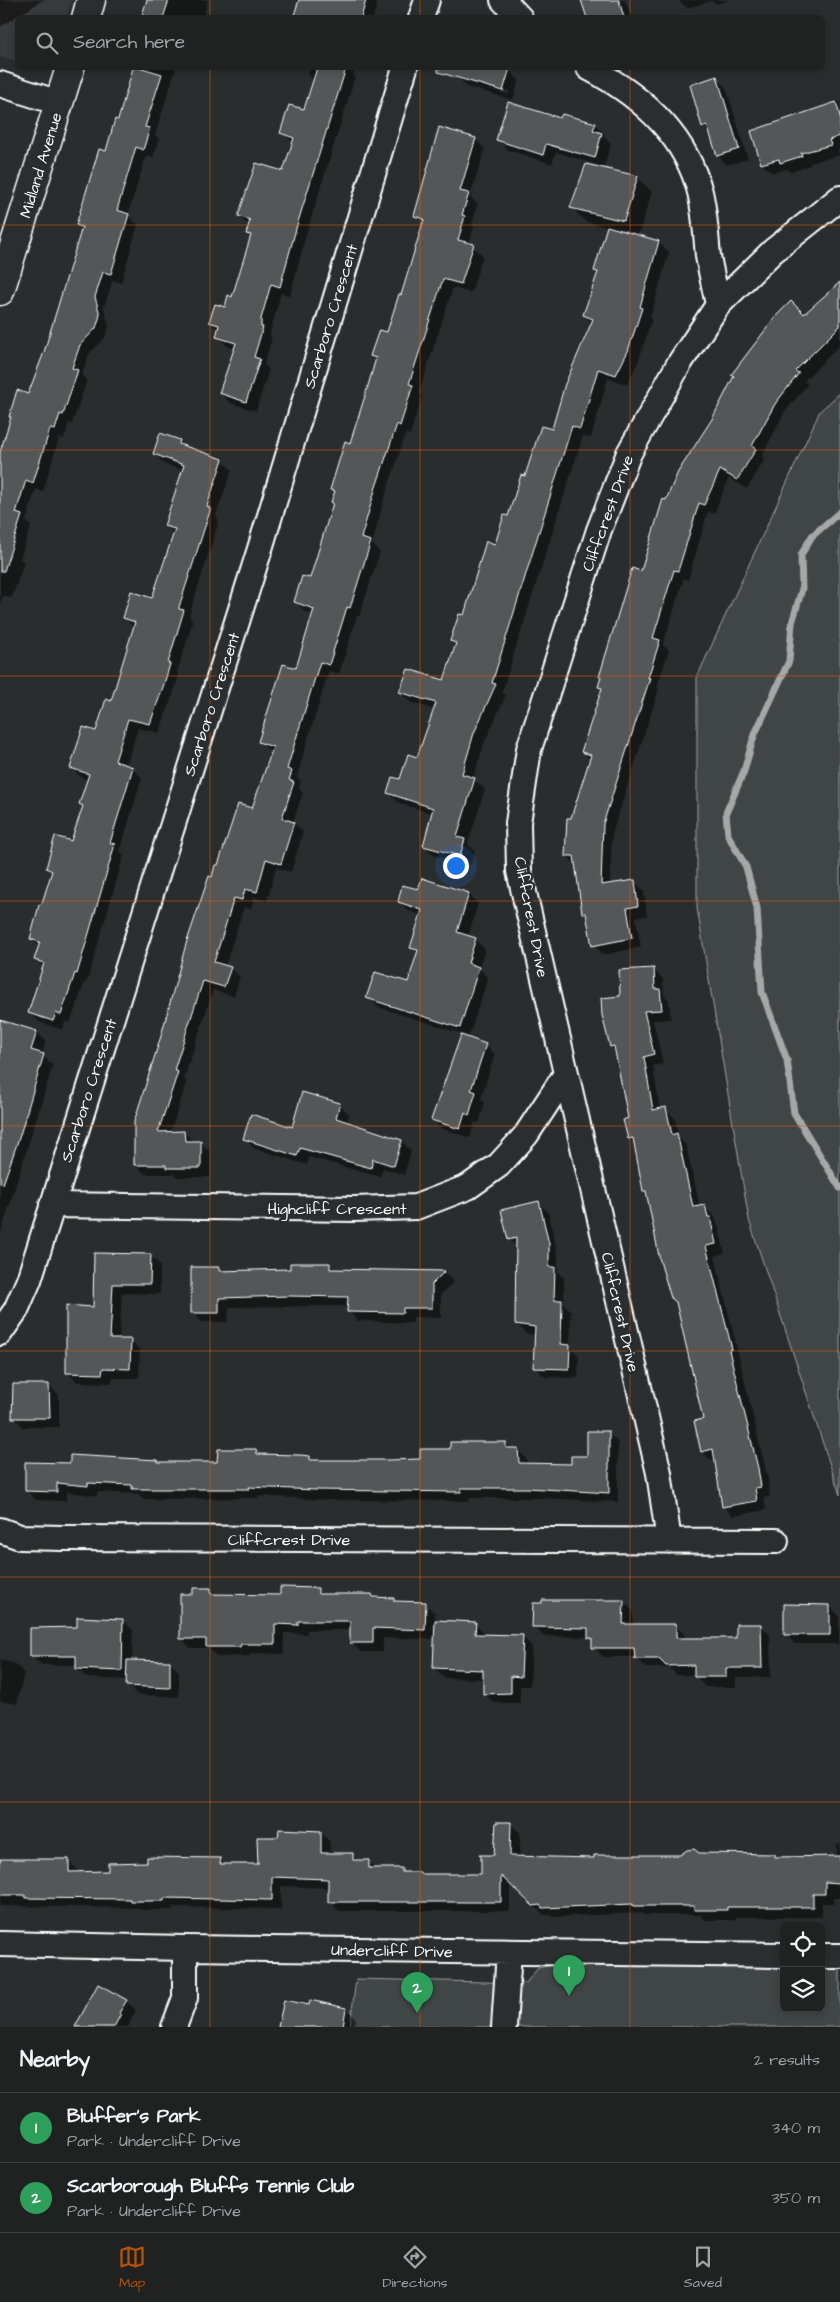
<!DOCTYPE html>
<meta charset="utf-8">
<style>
:root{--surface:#202222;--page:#282a2a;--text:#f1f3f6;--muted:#a2a4a5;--line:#3d3f40;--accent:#b45309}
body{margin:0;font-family:"Architects Daughter",sans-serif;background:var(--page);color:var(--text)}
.controls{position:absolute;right:15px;bottom:15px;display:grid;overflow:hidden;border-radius:8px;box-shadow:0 2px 8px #0003}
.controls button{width:45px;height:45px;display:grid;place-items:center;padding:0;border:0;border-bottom:1px solid var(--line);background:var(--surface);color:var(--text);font:25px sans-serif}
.you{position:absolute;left:455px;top:865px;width:18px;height:18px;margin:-12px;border:4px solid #fff;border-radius:50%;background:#1a73e8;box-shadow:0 0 0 8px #1a73e833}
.badge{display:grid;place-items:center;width:32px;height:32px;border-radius:50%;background:var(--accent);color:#fff;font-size:16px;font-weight:700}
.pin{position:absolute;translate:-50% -41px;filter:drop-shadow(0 1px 2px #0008)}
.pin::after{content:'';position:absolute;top:26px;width:18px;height:15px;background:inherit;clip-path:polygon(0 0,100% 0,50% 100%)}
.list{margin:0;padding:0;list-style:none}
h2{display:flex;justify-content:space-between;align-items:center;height:65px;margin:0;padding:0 20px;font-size:21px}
h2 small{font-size:16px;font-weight:400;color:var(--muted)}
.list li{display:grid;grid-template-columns:32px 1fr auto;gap:15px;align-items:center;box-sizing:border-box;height:70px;padding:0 20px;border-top:1px solid var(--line)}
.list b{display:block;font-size:19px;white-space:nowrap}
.list p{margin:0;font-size:16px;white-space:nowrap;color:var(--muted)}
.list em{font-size:16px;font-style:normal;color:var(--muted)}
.icon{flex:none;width:28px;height:28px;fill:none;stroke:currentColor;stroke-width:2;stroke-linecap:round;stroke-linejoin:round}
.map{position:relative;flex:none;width:840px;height:2027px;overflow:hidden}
.search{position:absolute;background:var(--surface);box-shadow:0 2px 8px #0003;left:15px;right:15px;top:15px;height:55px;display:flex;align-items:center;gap:12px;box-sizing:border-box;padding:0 18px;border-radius:8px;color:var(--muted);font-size:19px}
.sheet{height:205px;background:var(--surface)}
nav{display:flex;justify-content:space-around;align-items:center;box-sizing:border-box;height:70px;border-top:1px solid var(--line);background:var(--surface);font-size:14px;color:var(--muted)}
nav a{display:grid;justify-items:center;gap:2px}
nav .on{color:var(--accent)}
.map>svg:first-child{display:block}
.built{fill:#373a3b}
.green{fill:#414445;stroke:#a0a2a2}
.shadow{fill:#0007;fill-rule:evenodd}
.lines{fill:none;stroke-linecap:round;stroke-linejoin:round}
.stream{stroke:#a6a7a7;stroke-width:7}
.building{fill:#555758;stroke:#fff}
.street-casing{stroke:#fff;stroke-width:28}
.secondary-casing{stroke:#fff;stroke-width:31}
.street{stroke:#2a2d2e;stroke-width:24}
.secondary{stroke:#2a2d2e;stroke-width:28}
.grid{fill:none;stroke:#e8590c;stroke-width:1;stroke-opacity:0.55}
.labels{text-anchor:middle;stroke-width:4.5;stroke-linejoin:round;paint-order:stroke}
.street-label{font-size:16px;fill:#fff;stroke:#2a2d2e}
</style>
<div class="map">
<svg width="840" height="2027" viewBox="0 0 840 2027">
<rect width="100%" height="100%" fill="#2a2d2e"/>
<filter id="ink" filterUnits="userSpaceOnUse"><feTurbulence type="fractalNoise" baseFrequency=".02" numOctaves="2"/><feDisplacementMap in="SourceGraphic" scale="10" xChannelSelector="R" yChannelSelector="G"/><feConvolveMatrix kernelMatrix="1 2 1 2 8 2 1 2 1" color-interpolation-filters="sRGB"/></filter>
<g filter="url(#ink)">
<path class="built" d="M 0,0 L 72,0 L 66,17 L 18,18 L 17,61 L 0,57 Z"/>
<path class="green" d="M 840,393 L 840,1495 L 749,1220 L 697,908 L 697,677 L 820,411 Z
M 552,1965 L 784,1968 L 784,2008 L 821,2008 L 821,1969 L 840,1969 L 840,2027 L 350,2027 L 356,1979 L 526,1983 L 538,1968 Z"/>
<path class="shadow" d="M 0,0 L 43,0 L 0,27 Z
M 147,0 L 208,0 L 203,18 L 142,18 Z
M 324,0 L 378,0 L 373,18 L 294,18 Z
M 583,0 L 625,0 L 632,18 L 587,18 Z
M 678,0 L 730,0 L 716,4 L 712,1 L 687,8 Z
M 134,68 L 176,68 L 155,135 L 159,139 L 153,158 L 146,156 L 128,215 L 138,225 L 121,283 L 113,280 L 104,307 L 109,326 L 105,338 L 89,354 L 82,375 L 87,380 L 72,424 L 69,423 L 64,439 L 59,438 L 43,492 L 36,489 L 26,521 L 31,526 L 20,559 L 24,562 L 12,598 L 3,596 L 0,604 L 0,457 L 12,418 L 10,416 L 29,395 L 45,352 L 82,229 L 78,225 L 106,153 Z
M 310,68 L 355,68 L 353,74 L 355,77 L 306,235 L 290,296 L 281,293 L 271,329 L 270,336 L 272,338 L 264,364 L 269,369 L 256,411 L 230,403 L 221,393 L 235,349 L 227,346 L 217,336 L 219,331 L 210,322 L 226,308 L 233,298 L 252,238 L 247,233 L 249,226 L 239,216 L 284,173 L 294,143 L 282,133 L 305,111 L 314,80 L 308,74 Z
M 461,68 L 501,68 L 509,70 L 519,80 L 513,100 L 467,87 L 458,77 ZM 468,79 L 509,91 L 509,94 L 468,82 Z
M 716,78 L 726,87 L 748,159 L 727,165 L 718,156 L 711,133 L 703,126 Z
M 840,102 L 840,149 L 838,150 L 840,155 L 810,163 L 811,165 L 791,172 L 787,169 L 772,173 L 762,164 L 753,132 Z
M 561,120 L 595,124 L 605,134 L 604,136 L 611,144 L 604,167 L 556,152 L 552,164 L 508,150 L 498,140 Z
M 475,139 L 485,149 L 470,197 L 478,204 L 472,224 L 474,227 L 469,244 L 483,255 L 471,293 L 453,288 L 419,393 L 422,396 L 410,435 L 406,433 L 384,500 L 372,544 L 380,552 L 359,617 L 357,616 L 339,674 L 329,671 L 308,739 L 297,777 L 301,781 L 299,788 L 303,793 L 293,822 L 303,832 L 291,872 L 276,868 L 267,901 L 254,897 L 251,909 L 244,907 L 225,966 L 230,968 L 240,977 L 234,996 L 213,990 L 184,1079 L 187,1082 L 170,1133 L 184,1133 L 194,1142 L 200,1142 L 210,1152 L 210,1177 L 177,1177 L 174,1174 L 145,1174 L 136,1165 L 213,878 L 253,810 L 272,753 L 259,742 L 297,670 L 314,614 L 305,612 L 296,602 L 310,580 L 334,503 L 335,493 L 331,489 L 351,445 L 377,360 L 372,356 L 388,334 L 424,224 L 415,215 Z
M 587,165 L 638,178 L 652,192 L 638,236 L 658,242 L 669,252 L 650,318 L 652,319 L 638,362 L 627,385 L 608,378 L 591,438 L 583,436 L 502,692 L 506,695 L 484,744 L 473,779 L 485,789 L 468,844 L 475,851 L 471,865 L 435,856 L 424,846 L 433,814 L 399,803 L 388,793 L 418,759 L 435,710 L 410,702 L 400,692 L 405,675 L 445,682 L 457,646 L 451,640 L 465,617 L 526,478 L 553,431 L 592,323 L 584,315 L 599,275 L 595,271 L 607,227 L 586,222 L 572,208 Z
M 840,285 L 840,345 L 804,381 L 808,384 L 784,413 L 762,456 L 765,459 L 747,489 L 729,478 L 714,514 L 708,512 L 688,580 L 684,578 L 663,645 L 669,650 L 657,688 L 659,689 L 612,834 L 610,885 L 634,881 L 644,891 L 647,916 L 636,917 L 641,947 L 603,955 L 594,945 L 588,918 L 583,913 L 576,866 L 566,855 L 572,819 L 591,760 L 582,752 L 603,689 L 600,686 L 666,502 L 713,419 L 735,377 L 732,375 Z
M 180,441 L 187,448 L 222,460 L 232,470 L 216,515 L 219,521 L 189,616 L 193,621 L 177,673 L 179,675 L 173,695 L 159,733 L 138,728 L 126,766 L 132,768 L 142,778 L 120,851 L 124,855 L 87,982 L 85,982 L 70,1023 L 65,1022 L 63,1030 L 39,1022 L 30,1012 L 44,968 L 36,960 L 40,947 L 31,939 L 53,874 L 47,868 L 72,843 L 84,807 L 80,804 L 88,780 L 81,777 L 71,768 L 97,732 L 112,702 L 134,628 L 124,617 L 153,600 L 175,535 L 166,526 L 183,470 L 164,464 L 154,454 Z
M 419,891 L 469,894 L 478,904 L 468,937 L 475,939 L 485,949 L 479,968 L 488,978 L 469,1036 L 378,1007 L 368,998 L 409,984 L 418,954 L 412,947 L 422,915 L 409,911 L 399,902 Z
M 653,969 L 663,979 L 664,995 L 669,1000 L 671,1019 L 653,1020 L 663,1064 L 653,1066 L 660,1110 L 665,1109 L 675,1118 L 679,1138 L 686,1145 L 700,1207 L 704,1206 L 714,1216 L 719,1228 L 725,1253 L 715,1256 L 768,1479 L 770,1497 L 764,1498 L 766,1510 L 733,1516 L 723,1506 L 716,1460 L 712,1461 L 702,1451 L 704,1420 L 678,1304 L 648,1194 L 644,1190 L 636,1145 L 629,1138 L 630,1119 L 616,1052 L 611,1047 L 603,1014 Z
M 0,1021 L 37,1032 L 46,1041 L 42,1055 L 53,1065 L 0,1236 Z
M 485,1045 L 495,1054 L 481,1098 L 485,1103 L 479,1123 L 475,1122 L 470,1138 L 442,1129 L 432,1119 Z
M 339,1104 L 349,1114 L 347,1123 L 402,1141 L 411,1151 L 404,1175 L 383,1168 L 380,1177 L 309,1157 L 307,1165 L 254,1148 L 245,1139 L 293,1128 Z
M 538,1202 L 548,1212 L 558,1255 L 558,1272 L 564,1278 L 564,1304 L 571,1311 L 570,1347 L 579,1356 L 578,1378 L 544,1377 L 535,1367 L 536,1335 L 526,1334 L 517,1324 L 517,1247 L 509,1240 Z
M 95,1255 L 150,1255 L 160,1265 L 160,1294 L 122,1293 L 119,1340 L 130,1340 L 140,1350 L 139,1378 L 112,1378 L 112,1383 L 77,1382 L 67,1372 L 94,1308 Z
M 330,1264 L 336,1271 L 445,1273 L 454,1282 L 441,1294 L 441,1318 L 413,1317 L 413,1323 L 358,1321 L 349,1312 L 349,1306 L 229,1307 L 228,1322 L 202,1322 L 192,1312 L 219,1268 L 222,1272 L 291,1270 Z
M 49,1385 L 59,1395 L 59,1427 L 23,1427 L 14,1417 Z
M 608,1433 L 618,1442 L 618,1502 L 538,1498 L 470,1498 L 470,1501 L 326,1500 L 258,1496 L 258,1498 L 143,1499 L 138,1494 L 97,1492 L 97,1496 L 67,1492 L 66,1501 L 36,1500 L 26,1490 L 71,1465 L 158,1461 L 160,1463 L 219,1464 L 256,1451 L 261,1456 L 310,1458 L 313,1461 L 421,1460 L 451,1450 L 506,1443 L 512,1449 L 517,1449 L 527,1459 L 528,1465 L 572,1465 L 588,1457 Z
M 211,1589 L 217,1596 L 281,1596 L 317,1589 L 323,1595 L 372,1595 L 375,1598 L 394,1599 L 397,1603 L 425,1604 L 435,1613 L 435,1622 L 475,1623 L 485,1633 L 485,1636 L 522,1636 L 532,1646 L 530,1686 L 520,1686 L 520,1703 L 494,1703 L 484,1693 L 484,1679 L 444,1678 L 434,1668 L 435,1639 L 383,1638 L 383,1652 L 361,1652 L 351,1642 L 351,1630 L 307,1630 L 307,1634 L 284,1633 L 284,1654 L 250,1653 L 250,1656 L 217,1657 L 209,1648 L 190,1648 L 181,1638 L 194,1596 Z
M 623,1601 L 633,1611 L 633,1625 L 675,1625 L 685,1635 L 685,1640 L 737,1640 L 760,1625 L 770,1635 L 771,1677 L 736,1677 L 736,1687 L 705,1687 L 695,1675 L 677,1675 L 669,1668 L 646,1668 L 636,1657 L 603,1657 L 594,1647 L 594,1642 L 589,1637 L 543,1636 L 534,1627 Z
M 830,1606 L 839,1616 L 839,1644 L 795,1644 L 785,1634 Z
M 123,1620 L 133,1630 L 132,1661 L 170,1662 L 179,1672 L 179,1697 L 137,1695 L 128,1685 L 128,1680 L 87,1678 L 77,1669 L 77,1665 L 41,1665 L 31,1655 L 78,1628 Z
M 0,1660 L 14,1663 L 24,1673 L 17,1704 L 0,1701 Z
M 510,1823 L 520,1833 L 520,1857 L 596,1860 L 698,1855 L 774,1855 L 778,1858 L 837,1857 L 837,1843 L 840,1843 L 840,1898 L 834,1898 L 834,1903 L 822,1903 L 822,1917 L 736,1917 L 736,1920 L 705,1920 L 701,1915 L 644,1915 L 642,1913 L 553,1917 L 550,1915 L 544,1915 L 510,1884 L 510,1911 L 339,1911 L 329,1901 L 329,1888 L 281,1886 L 281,1909 L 173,1907 L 173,1910 L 141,1910 L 139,1908 L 0,1906 L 0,1858 L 68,1860 L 78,1870 L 78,1873 L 110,1873 L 220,1859 L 226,1865 L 259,1865 L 280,1838 L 321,1832 L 330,1842 L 330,1854 L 352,1855 L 359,1861 L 369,1862 L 376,1869 L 401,1869 L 405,1873 L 420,1873 L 422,1875 L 482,1875 L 495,1857 Z
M 126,2001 L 136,2010 L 128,2027 L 77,2027 Z
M 311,2001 L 346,2009 L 356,2019 L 354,2027 L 279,2027 L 310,2007 Z"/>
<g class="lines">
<path class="stream" d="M 840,512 L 812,536 L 801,555 L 802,589 L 792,623 L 789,661 L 754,736 L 744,771 L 726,813 L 728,835 L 746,867 L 757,908 L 762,992 L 787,1060 L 794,1113 L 840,1188"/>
</g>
<path class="building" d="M 147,0 L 169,0 L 163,18 L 141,18 Z
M 299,0 L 366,0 L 361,18 L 293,18 Z
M 581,0 L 619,0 L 624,18 L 587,18 Z
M 133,68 L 142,68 L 162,74 L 145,127 L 150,128 L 143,150 L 136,147 L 117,210 L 129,214 L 111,274 L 103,272 L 95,297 L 100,315 L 96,328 L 80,345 L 72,368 L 78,370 L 63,415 L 60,414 L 55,430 L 50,429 L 33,483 L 26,480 L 16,513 L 22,515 L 4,571 L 0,571 L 0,452 L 11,417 L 9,417 L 17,390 L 28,394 L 44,352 L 82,227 L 76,225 L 99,149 L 106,151 L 115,119 L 118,120 Z
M 317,68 L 346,68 L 297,225 L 280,287 L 271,284 L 261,319 L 261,327 L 263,327 L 254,357 L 260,359 L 246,402 L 219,393 L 236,343 L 216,337 L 219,325 L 209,322 L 215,304 L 225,307 L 228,295 L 232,297 L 251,235 L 246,234 L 250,220 L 238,216 L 256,163 L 283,171 L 294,138 L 280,133 L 289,105 L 304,109 Z
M 438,68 L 510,68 L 503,91 L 438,72 Z
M 717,76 L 739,149 L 717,156 L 707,125 L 702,127 L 690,85 Z
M 508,102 L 560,118 L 562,114 L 596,123 L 593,130 L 602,133 L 595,158 L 546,144 L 543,155 L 496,140 Z
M 836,102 L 840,116 L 840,136 L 829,140 L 831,145 L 801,153 L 802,156 L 780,163 L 779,159 L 761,164 L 751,131 Z
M 439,127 L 476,138 L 460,191 L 469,193 L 462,215 L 465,216 L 458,240 L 474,244 L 461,284 L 443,279 L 409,384 L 413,385 L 400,426 L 397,424 L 375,490 L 361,538 L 371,541 L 350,608 L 347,607 L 329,665 L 320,662 L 299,729 L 287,769 L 292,771 L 289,780 L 294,782 L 282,818 L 294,822 L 281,864 L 266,859 L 257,892 L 245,889 L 242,900 L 234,898 L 214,962 L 231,967 L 224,987 L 203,981 L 174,1070 L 178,1072 L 158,1132 L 184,1131 L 185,1141 L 201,1141 L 201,1168 L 166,1168 L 166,1165 L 134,1165 L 134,1122 L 161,1036 L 186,944 L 209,876 L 212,877 L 215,865 L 218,865 L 238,804 L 252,808 L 273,747 L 258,742 L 283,664 L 296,668 L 314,609 L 294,602 L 302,576 L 310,578 L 333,503 L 331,502 L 335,491 L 330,490 L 345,441 L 350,443 L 365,396 L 376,358 L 370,356 L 379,330 L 387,332 L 399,294 L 401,295 L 402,292 L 424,219 L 414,216 Z
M 586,164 L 638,176 L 624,221 L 570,208 Z
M 607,226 L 659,241 L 640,307 L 642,308 L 628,351 L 616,375 L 598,369 L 580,429 L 572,426 L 492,683 L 496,684 L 474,733 L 462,774 L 475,778 L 457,837 L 465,839 L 460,856 L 423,846 L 433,808 L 387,793 L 392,777 L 400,779 L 408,754 L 417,757 L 436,703 L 399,692 L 408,669 L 444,680 L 456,643 L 450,641 L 459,614 L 464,615 L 486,541 L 495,544 L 504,515 L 508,516 L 521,475 L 525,476 L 541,426 L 552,429 L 565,384 L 593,319 L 583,315 L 598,272 L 594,271 Z
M 840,282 L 840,326 L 795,371 L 799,373 L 775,404 L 752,446 L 756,449 L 737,480 L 720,470 L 704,505 L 699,503 L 678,571 L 674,570 L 653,638 L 660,640 L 648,678 L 650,678 L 603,824 L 601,885 L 635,880 L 638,906 L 627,908 L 632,938 L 592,946 L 586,913 L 582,913 L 574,856 L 565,856 L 567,818 L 571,818 L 591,755 L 581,752 L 602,688 L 598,687 L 601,677 L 599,677 L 632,568 L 641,571 L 663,499 L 666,500 L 678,472 L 712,419 L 734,376 L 731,375 L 776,316 L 791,301 L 804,314 Z
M 160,433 L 180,440 L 179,444 L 223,459 L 207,506 L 210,508 L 210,511 L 179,607 L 179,609 L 184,610 L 168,663 L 170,664 L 164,684 L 150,724 L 128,719 L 115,761 L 133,767 L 110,843 L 115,844 L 77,974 L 75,973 L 61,1015 L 56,1013 L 53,1021 L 28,1013 L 44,963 L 34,960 L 40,942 L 30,939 L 39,905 L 42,903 L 52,871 L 46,868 L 55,836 L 71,841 L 83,806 L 79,804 L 89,774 L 70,768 L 83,727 L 96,731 L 106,699 L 111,701 L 135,622 L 123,618 L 131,591 L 152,598 L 175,529 L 164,526 L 184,465 L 153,454 Z
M 422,878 L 469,893 L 457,932 L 476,938 L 468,963 L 479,967 L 460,1028 L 366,998 L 375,972 L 408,982 L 418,950 L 410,948 L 422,910 L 398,902 L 402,885 L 418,889 Z
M 654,968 L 655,989 L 660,989 L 662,1010 L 644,1011 L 654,1054 L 644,1057 L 653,1110 L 666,1107 L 672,1135 L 677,1133 L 693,1207 L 705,1205 L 708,1217 L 710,1217 L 716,1244 L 706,1246 L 732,1349 L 729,1350 L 758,1468 L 761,1487 L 755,1488 L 757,1501 L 722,1507 L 713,1449 L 701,1452 L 694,1421 L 703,1419 L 676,1302 L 671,1298 L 660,1261 L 646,1191 L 643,1191 L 633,1138 L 628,1139 L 623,1120 L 628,1118 L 614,1046 L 610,1047 L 602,1015 L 601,998 L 620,996 L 619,970 Z
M 0,1020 L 37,1031 L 31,1050 L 44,1054 L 20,1135 L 3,1184 L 0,1183 Z
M 461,1035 L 486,1044 L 471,1090 L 476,1092 L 469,1115 L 465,1113 L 460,1129 L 431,1120 Z
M 302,1092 L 340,1103 L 336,1118 L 402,1140 L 394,1166 L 373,1159 L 371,1168 L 300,1148 L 297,1156 L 243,1139 L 251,1114 L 292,1127 Z
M 539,1201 L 549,1244 L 549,1267 L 555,1267 L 554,1300 L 562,1300 L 561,1344 L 570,1345 L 569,1369 L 533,1368 L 535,1327 L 515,1324 L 516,1238 L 508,1240 L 501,1210 Z
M 94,1253 L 151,1254 L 150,1284 L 113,1284 L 110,1339 L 131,1339 L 130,1369 L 103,1368 L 102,1374 L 66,1373 L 66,1305 L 93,1307 Z
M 290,1263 L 330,1263 L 330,1269 L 445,1271 L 432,1284 L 432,1308 L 403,1308 L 403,1313 L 347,1312 L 348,1297 L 289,1296 L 219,1298 L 219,1313 L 191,1313 L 191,1267 L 219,1267 L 219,1271 L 290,1269 Z
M 13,1384 L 49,1384 L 50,1418 L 12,1418 Z
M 587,1431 L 609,1431 L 609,1493 L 527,1488 L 461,1488 L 461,1492 L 316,1490 L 249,1487 L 249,1489 L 132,1489 L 132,1485 L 88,1483 L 88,1486 L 57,1483 L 57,1492 L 25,1491 L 25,1462 L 70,1463 L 70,1455 L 158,1460 L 158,1462 L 217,1462 L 218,1449 L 256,1449 L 257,1454 L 300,1455 L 310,1456 L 310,1460 L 389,1460 L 420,1459 L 420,1449 L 450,1449 L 450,1442 L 506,1442 L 506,1448 L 518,1448 L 519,1463 L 571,1464 L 571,1456 L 587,1456 Z
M 280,1587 L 318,1588 L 318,1594 L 372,1594 L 373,1597 L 394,1598 L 394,1601 L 426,1602 L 425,1630 L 373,1628 L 373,1643 L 350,1643 L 350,1621 L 298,1621 L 298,1625 L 275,1624 L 275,1644 L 241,1644 L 240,1647 L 206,1647 L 206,1639 L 180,1639 L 180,1594 L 193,1594 L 193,1588 L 211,1588 L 211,1594 L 280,1595 Z
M 542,1600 L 624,1600 L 623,1624 L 676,1624 L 676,1638 L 736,1638 L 736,1624 L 761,1624 L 762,1668 L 726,1668 L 726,1677 L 694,1677 L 694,1665 L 666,1666 L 659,1659 L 635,1659 L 634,1648 L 592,1648 L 592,1638 L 588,1638 L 588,1628 L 532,1627 L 533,1603 L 542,1603 Z
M 784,1604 L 830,1605 L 830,1635 L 784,1635 Z
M 77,1617 L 123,1619 L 122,1671 L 76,1669 L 76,1656 L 30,1656 L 30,1628 L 77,1627 Z
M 435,1620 L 476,1622 L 475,1634 L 523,1635 L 521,1677 L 511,1676 L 511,1693 L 483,1694 L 483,1670 L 433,1668 Z
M 127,1660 L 170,1661 L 170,1688 L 126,1686 Z
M 496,1822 L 511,1822 L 510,1856 L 594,1858 L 594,1855 L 680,1855 L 687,1850 L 694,1849 L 699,1853 L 775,1854 L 775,1857 L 840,1856 L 840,1883 L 825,1882 L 825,1894 L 813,1894 L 813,1907 L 727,1907 L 727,1910 L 694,1910 L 694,1906 L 633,1906 L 633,1904 L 542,1908 L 540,1905 L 533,1906 L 501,1876 L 501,1902 L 328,1902 L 328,1879 L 272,1877 L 272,1900 L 164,1898 L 164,1901 L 130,1901 L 130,1899 L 25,1898 L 25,1895 L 0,1895 L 0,1859 L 69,1859 L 69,1872 L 108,1871 L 108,1863 L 147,1862 L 147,1857 L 221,1858 L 220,1864 L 258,1864 L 257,1837 L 278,1837 L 279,1829 L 321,1831 L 321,1853 L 353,1853 L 353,1860 L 369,1860 L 369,1868 L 402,1868 L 402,1872 L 420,1872 L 420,1874 L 481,1874 L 481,1857 L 479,1855 L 494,1855 Z
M 98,1984 L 127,2000 L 119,2013 L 121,2014 L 114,2027 L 75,2027 Z
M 284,2000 L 309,2005 L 310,2000 L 346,2008 L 343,2027 L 278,2027 Z"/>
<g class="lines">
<defs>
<path id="street" d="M 503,0 L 520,18
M 421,18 L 427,0
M 589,68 C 640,95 685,133 700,192 C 705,213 706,235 708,256 C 711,273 715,289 718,305
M 0,84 L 59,103
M 52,1205 L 354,1209 L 416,1207 L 468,1187 L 499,1165 L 526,1135 L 566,1074
M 0,1333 L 16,1310 L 29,1280 L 259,552 L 405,68
M 0,1530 L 20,1537 L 63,1538 L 776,1541
M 669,1541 L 659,1473 L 519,871 L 518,823 L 529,749 L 599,530 L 629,453 L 679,364 L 718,305 L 773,251 L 840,198
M 0,1944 L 185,1948 L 784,1955
M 821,1956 L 840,1956
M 174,2027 L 185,1998 L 185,1948
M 504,2027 L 509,1952"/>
<path id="secondary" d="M 86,18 L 91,0
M 0,291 L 70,68"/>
</defs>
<use href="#street" class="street-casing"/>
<use href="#secondary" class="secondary-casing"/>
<use href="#street" class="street"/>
<use href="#secondary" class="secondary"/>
</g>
</g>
<path class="grid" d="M 210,0 L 210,18M 420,0 L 420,18M 630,0 L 630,18M 210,68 L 210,2027M 420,68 L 420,2027M 630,68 L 630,2027M 0,225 L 840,225M 0,450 L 840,450M 0,676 L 840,676M 0,901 L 840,901M 0,1126 L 840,1126M 0,1351 L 840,1351M 0,1577 L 840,1577M 0,1802 L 840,1802"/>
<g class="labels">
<g class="street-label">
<text transform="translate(40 165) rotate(-73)" y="6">Midland Avenue</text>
<text transform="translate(330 316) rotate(-73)" y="6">Scarboro Crescent</text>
<text transform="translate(607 513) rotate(-70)" y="6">Cliffcrest Drive</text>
<text transform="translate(211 704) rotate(-72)" y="6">Scarboro Crescent</text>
<text transform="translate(532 917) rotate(79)" y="6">Cliffcrest Drive</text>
<text transform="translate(88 1090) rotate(-72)" y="6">Scarboro Crescent</text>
<text x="337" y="1214">Highcliff Crescent</text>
<text transform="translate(621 1312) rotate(77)" y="6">Cliffcrest Drive</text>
<text x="289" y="1545">Cliffcrest Drive</text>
<text transform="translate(392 1950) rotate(1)" y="6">Undercliff Drive</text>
</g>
</g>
</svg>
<div class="controls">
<button><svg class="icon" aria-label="locate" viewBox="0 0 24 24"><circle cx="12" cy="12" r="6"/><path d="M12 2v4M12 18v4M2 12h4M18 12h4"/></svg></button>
<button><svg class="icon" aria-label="layers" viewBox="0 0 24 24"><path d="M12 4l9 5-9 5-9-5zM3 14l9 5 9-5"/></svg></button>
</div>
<div class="you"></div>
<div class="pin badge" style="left:569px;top:1996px;background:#2e9e5b">1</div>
<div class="pin badge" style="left:417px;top:2013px;background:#2e9e5b">2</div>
<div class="search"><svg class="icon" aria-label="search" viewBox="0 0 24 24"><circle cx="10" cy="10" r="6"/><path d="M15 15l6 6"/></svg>Search here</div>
</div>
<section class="sheet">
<h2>Nearby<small>2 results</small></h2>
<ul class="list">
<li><span class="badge" style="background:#2e9e5b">1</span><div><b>Bluffer's Park</b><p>Park · Undercliff Drive</p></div><em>340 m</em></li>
<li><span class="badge" style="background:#2e9e5b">2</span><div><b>Scarborough Bluffs Tennis Club</b><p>Park · Undercliff Drive</p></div><em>350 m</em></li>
</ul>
</section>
<nav>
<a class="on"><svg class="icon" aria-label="map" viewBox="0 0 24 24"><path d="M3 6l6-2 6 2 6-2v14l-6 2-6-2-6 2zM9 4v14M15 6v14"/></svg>Map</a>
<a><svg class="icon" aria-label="directions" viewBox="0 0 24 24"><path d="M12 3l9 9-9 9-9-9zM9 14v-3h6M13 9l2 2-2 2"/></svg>Directions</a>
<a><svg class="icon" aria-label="saved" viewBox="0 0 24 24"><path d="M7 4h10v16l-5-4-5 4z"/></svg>Saved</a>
</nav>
